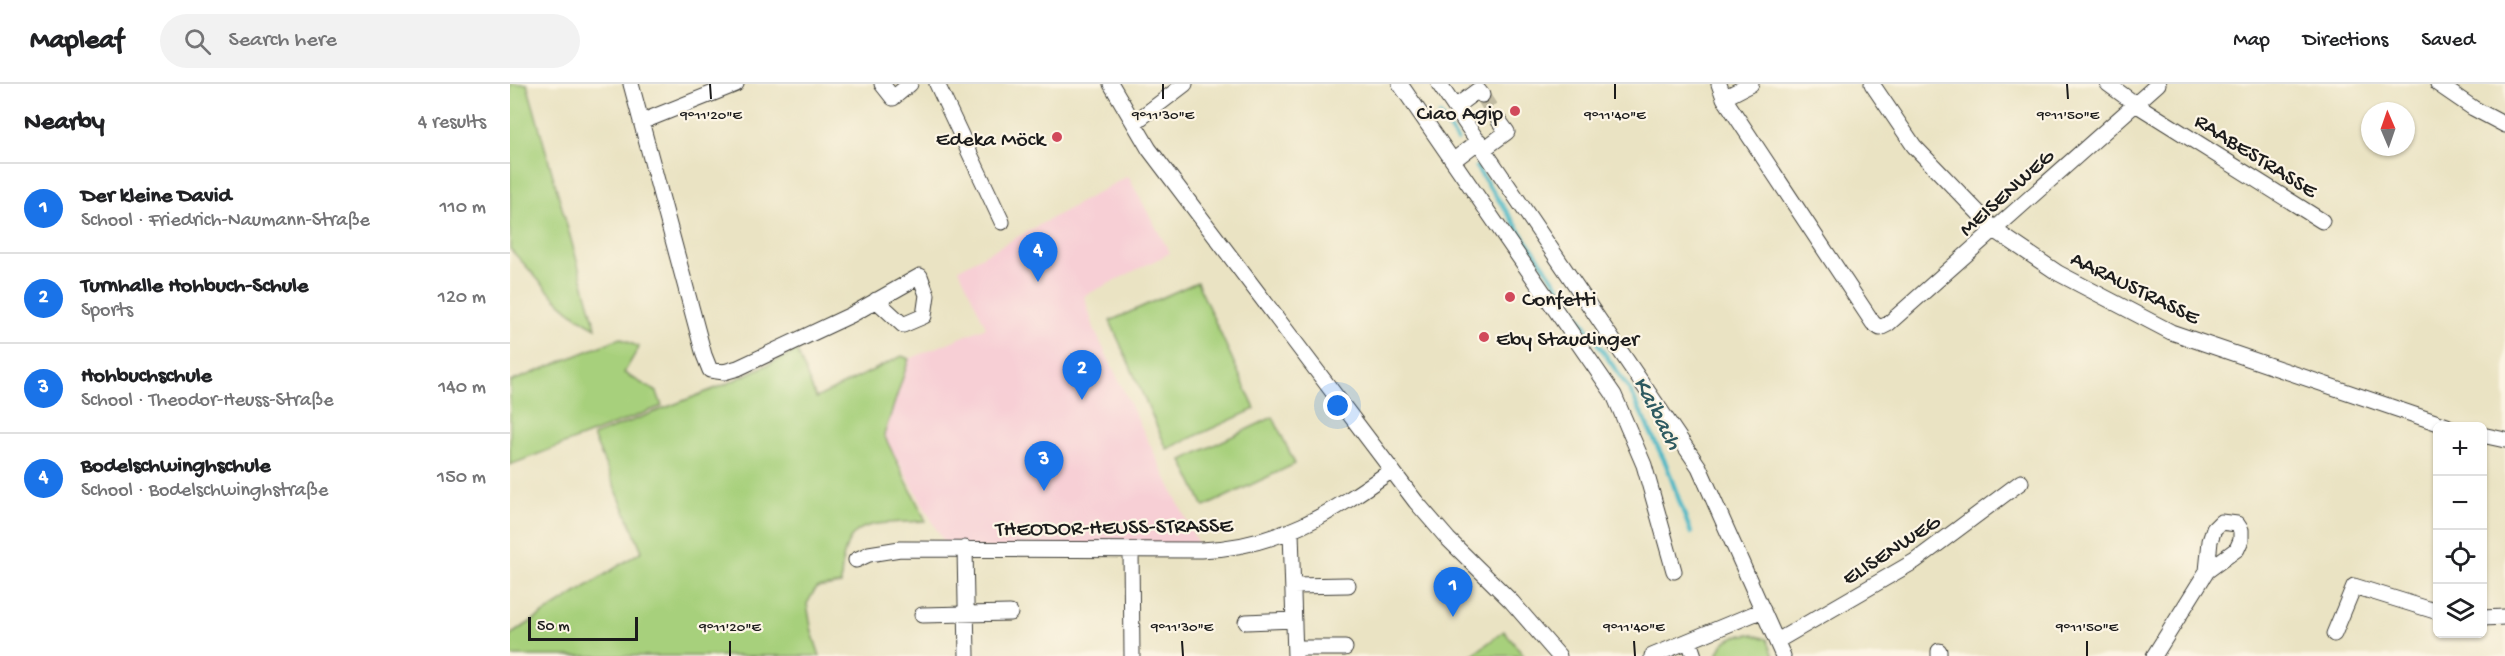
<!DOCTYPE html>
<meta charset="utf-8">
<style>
:root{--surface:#fff;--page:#f2f2f2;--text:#202124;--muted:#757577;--line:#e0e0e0;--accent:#1a73e8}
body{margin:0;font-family:"Gochi Hand",sans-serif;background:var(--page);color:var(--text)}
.controls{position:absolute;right:18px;bottom:18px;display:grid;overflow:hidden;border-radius:9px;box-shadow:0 2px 4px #0004}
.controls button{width:54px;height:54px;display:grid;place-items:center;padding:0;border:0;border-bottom:2px solid var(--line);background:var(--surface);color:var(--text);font:30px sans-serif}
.compass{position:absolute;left:1851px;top:18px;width:54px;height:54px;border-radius:50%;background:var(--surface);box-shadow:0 2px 4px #0004;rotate:358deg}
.scale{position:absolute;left:18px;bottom:15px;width:110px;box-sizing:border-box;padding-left:6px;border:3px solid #1c1c1c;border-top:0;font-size:16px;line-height:21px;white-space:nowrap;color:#1c1c1c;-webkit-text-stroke:4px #fcf5e5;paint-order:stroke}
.you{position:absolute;left:828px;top:322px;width:21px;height:21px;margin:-15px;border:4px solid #fff;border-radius:50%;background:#1a73e8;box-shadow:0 0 0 9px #1a73e833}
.badge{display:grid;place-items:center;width:39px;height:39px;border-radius:50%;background:var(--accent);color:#fff;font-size:20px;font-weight:700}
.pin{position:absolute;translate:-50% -50px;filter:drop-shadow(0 2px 3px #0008)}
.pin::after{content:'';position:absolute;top:32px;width:21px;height:18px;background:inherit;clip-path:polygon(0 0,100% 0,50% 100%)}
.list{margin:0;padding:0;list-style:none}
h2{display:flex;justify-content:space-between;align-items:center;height:78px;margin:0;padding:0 24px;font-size:26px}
h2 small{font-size:20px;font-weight:400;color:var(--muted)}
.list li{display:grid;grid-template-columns:39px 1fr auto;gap:18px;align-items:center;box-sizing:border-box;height:90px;padding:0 24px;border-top:2px solid var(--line)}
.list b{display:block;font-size:22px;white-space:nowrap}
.list p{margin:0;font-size:20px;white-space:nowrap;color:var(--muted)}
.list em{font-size:20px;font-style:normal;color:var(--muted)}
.icon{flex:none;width:33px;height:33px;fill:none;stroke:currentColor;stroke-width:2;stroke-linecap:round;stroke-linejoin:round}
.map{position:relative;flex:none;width:1995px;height:572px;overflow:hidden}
header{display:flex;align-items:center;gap:36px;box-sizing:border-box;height:84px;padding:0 30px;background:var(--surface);border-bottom:2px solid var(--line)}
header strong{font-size:28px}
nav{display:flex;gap:33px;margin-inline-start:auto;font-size:21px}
.search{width:420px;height:54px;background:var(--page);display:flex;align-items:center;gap:15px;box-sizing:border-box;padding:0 21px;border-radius:33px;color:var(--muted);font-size:22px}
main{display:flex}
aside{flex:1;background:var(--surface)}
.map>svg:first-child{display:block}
.built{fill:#f7cfd5}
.green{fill:#a7d07b;stroke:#62764c;stroke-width:1.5}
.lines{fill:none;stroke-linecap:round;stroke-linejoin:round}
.stream{stroke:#4ab7c5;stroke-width:4.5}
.minor-tunnel{stroke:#c1bba2;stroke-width:15;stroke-dasharray:15 8;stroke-linecap:butt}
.minor-casing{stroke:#3b3a35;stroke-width:17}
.minor{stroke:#fff;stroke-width:15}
.ticks{fill:none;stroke:#1c1c1c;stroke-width:2}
.poi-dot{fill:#d1495b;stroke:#fcf5e5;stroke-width:2}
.labels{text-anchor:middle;stroke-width:4.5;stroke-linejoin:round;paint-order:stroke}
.poi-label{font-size:22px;fill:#1c1c1c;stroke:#fcf5e5;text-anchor:end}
.street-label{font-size:22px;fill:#1c1c1c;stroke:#fcf5e5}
.water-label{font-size:24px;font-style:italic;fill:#2e5a60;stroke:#fcf5e5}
.ticks-label{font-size:15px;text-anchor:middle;fill:#1c1c1c;stroke:#fcf5e5;stroke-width:4.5;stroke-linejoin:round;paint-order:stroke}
</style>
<header>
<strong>Mapleaf</strong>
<div class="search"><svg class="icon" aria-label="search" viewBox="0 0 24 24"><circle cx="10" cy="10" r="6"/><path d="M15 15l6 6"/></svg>Search here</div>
<nav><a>Map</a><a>Directions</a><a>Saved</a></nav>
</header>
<main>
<aside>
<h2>Nearby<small>4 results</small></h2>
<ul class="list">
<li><span class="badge">1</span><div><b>Der kleine David</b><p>School · Friedrich-Naumann-Straße</p></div><em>110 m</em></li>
<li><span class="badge">2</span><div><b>Turnhalle Hohbuch-Schule</b><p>Sports</p></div><em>120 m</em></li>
<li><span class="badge">3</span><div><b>Hohbuchschule</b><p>School · Theodor-Heuss-Straße</p></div><em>140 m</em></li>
<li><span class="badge">4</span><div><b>Bodelschwinghschule</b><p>School · Bodelschwinghstraße</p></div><em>150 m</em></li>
</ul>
</aside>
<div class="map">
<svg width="1995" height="572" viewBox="0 0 1995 572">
<rect width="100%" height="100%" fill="#fcf5e5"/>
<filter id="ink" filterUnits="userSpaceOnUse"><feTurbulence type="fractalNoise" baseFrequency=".0167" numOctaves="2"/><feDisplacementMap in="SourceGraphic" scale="12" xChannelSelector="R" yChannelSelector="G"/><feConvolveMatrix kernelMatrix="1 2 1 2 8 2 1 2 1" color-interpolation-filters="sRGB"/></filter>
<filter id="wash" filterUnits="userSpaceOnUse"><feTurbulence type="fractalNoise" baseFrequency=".008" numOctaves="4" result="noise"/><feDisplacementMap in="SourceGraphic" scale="24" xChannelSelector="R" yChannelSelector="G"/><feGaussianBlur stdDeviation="1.35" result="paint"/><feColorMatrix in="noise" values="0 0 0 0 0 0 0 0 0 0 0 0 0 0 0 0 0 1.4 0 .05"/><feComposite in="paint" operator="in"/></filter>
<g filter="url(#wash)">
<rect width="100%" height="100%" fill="#eae3c3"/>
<path class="built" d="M 618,92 L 660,169 L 574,212 L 585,247 L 691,466 L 437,464 L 374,351 L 399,275 L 476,243 L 449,185 Z"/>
<path class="green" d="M 0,0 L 17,0 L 86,244 C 48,225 29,194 0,165 Z
M 687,198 L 745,325 L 657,365 L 600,237 Z
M 110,254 L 129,263 L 114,289 L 147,308 L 152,322 L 0,381 L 0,298 Z
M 287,267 L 306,314 L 392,272 L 399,275 L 374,351 L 416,437 C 359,441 332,431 331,500 L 306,504 L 297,520 L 302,548 L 310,572 L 0,572 L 0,551 L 132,467 L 83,352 L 214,301 Z
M 763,333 L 785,380 L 694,423 L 672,376 Z
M 994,547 L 1014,572 L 961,572 Z
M 1240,550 L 1257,555 L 1264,572 L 1207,572 C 1213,554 1222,552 1240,550 Z"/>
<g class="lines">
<path class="stream" d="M 930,31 L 947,56
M 966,83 L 1121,308 L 1156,380 L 1181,449"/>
</g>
</g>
<g filter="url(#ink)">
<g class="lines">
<path class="minor-tunnel" d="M 972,11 L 989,37"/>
<defs>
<path id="minor" d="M 121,0 L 194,271 L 200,286 L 214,288 L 228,284 L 341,231 L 410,192 L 417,211 L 414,232 L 393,241 L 366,216
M 372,0 L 383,14 L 400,0
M 427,0 L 492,138
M 601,0 L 639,65 L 906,418 L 938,455 L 1002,518 L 1049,572
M 890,0 L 1104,311 L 1134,381 L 1164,487
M 929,0 L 1189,383 L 1273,572
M 1209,0 L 1214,14 L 1363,239 L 1370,244 L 1378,240 L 1648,0
M 1362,0 L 1404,62 L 1486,147 L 1548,189 L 1661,248 L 1937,342
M 1598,0 L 1624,19 L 1812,137
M 1928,0 L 1963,24 L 1995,41
M 1214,14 L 1241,0
M 945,23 L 968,6 L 972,11
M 131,38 L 226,0
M 624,39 L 675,0
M 974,65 L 997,48 L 989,37
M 944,76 L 969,57
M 1972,351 L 1995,356
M 781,448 L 785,572
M 455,464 L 457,572
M 621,466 L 622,572
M 346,476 L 359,470 L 390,465 L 691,466 C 769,463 820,430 882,386
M 783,502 L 838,501
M 412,531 L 500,529
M 1972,534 L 1995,533
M 736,538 L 784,536
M 1824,550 L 1844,502 L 1928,528
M 1179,557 L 1184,572
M 1267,557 L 1405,477 L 1511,398
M 785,564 L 835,564
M 1142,572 L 1253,526
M 1429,572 L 1429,567
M 1644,572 L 1697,487 L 1727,465 L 1731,456 L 1731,446 L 1727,440 L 1711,438 L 1704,445 L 1700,457 L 1697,487"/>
</defs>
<use href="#minor" class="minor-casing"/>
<use href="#minor" class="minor"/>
</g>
</g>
<path class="ticks" d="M 200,0 L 201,15M 653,0 L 653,15M 1105,0 L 1105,15M 1557,0 L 1558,15M 220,557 L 220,572M 672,557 L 673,572M 1124,557 L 1125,572M 1577,557 L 1577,572"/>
<g class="poi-dot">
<circle cx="1005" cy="27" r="6"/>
<circle cx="547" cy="53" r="6"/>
<circle cx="1000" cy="213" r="6"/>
<circle cx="974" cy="253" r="6"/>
</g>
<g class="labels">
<g class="poi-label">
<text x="993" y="35">Ciao Agip</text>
<text x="535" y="61">Edeka Möck</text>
<text x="1012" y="221" text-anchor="start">Confetti</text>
<text x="986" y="261" text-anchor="start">Eby Staudinger</text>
</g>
<g class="street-label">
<text transform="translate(1747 70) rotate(32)" y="8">RAABESTRASSE</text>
<text transform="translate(1495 107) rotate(-42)" y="8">MEISENWEG</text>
<text transform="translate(1626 202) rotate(26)" y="8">AARAUSTRASSE</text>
<text transform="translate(604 441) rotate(-1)" y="8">THEODOR-HEUSS-STRASSE</text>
<text transform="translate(1380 464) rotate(-33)" y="8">ELISENWEG</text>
</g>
<g class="water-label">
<text transform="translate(1149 328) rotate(62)" y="8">Kaibach</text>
</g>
</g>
<g class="ticks-label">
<text x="201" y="35">9°11'20"E</text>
<text x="653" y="35">9°11'30"E</text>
<text x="1105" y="35">9°11'40"E</text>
<text x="1558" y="35">9°11'50"E</text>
<text x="220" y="547">9°11'20"E</text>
<text x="672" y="547">9°11'30"E</text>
<text x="1124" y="547">9°11'40"E</text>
<text x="1577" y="547">9°11'50"E</text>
</g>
</svg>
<div class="controls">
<button>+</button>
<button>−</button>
<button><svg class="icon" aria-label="locate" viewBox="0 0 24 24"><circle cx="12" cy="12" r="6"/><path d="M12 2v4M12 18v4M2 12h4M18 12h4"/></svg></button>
<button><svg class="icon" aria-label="layers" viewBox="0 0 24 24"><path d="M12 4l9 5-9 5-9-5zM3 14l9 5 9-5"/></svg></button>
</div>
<svg class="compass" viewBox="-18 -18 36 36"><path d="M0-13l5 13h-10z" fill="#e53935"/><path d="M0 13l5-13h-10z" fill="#757577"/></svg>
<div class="scale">50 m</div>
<div class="you"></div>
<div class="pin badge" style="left:943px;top:533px">1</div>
<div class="pin badge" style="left:572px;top:316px">2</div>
<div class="pin badge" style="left:534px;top:407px">3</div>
<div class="pin badge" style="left:528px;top:198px">4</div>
</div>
</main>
